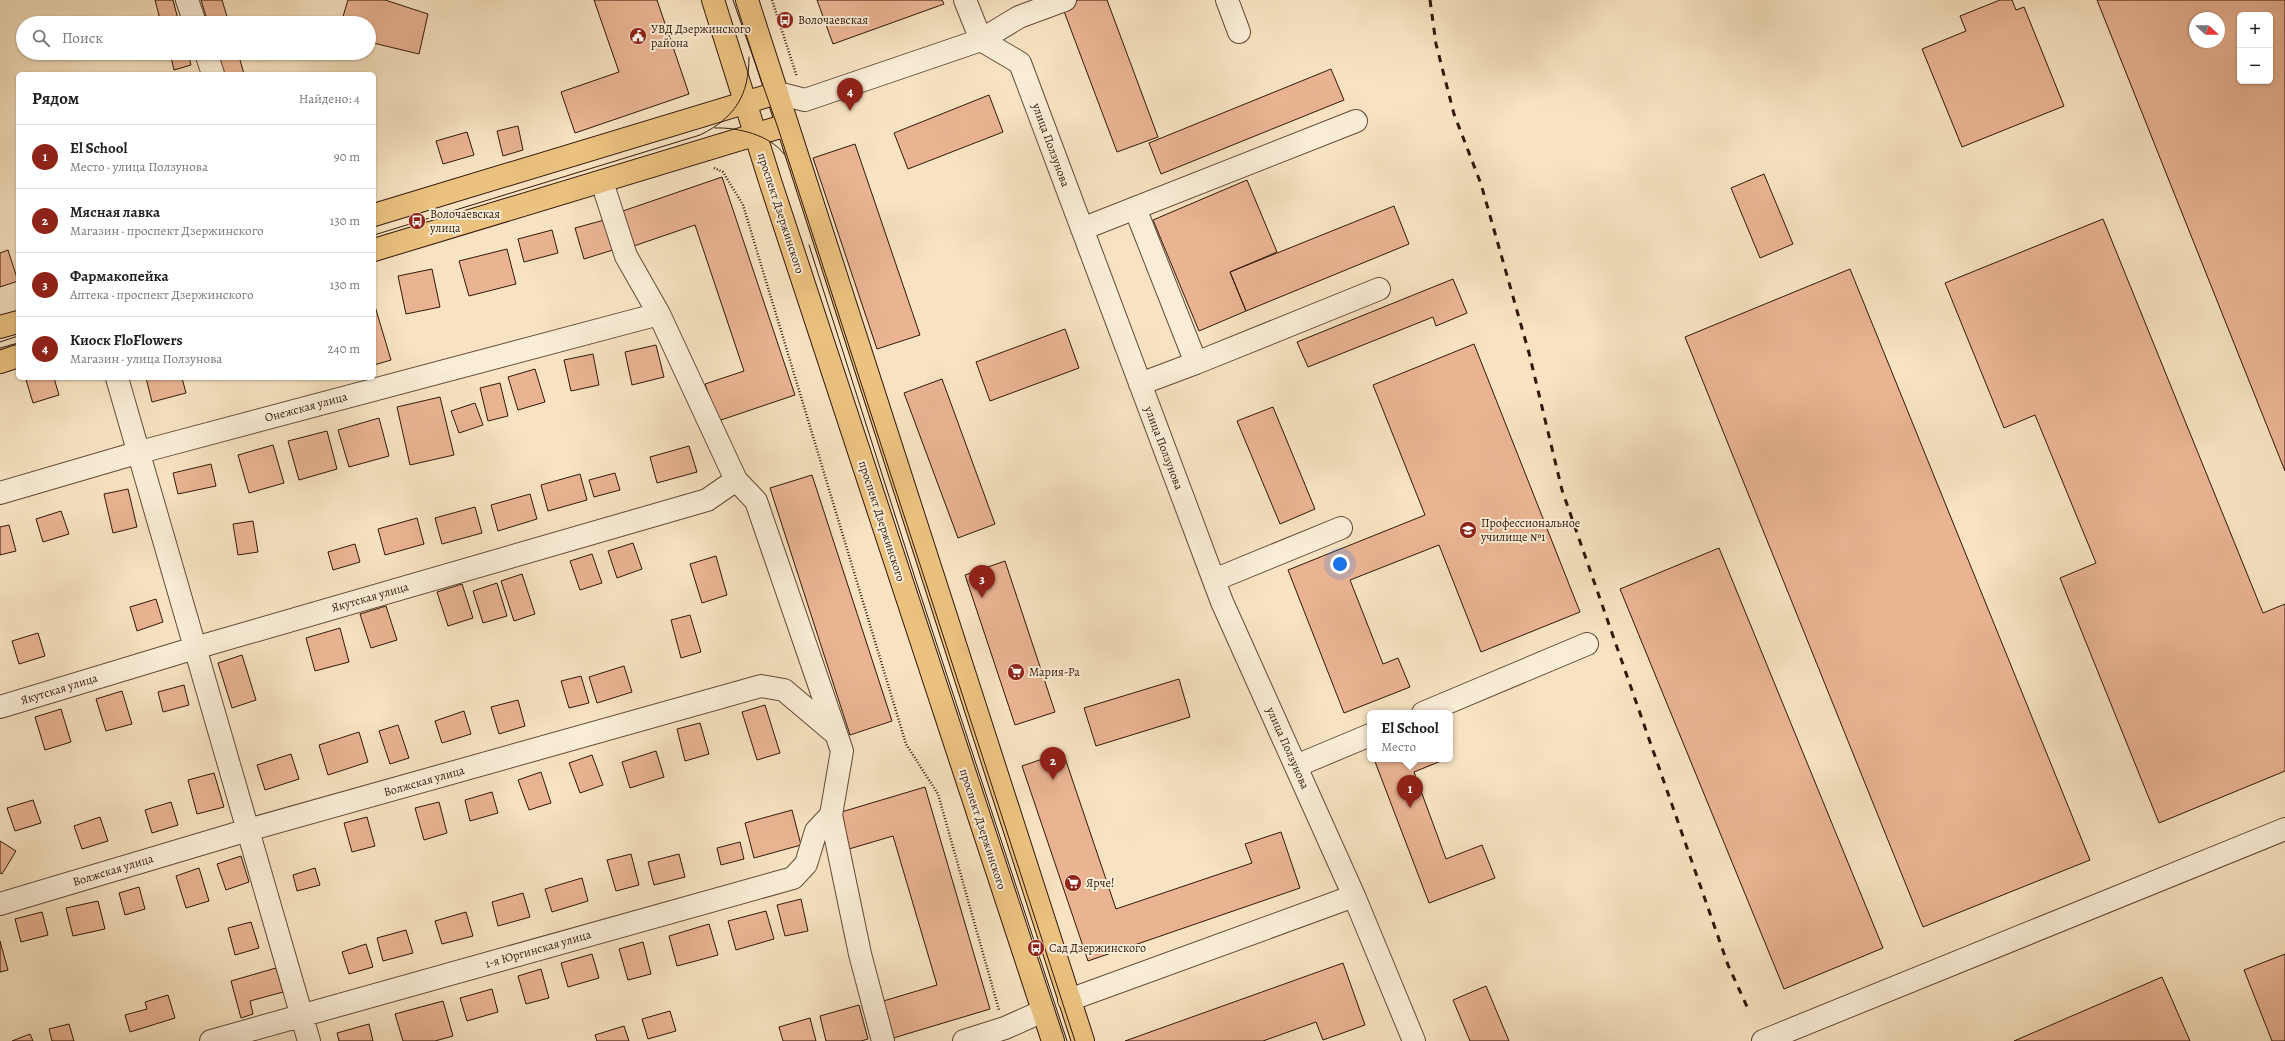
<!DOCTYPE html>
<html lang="ru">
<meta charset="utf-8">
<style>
:root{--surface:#fff;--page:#f2f2f2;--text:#202124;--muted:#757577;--line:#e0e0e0;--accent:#8f2418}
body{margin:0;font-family:Alegreya,serif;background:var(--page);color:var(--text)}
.controls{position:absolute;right:12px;top:12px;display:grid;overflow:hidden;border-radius:6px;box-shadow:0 1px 3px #0004}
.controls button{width:36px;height:36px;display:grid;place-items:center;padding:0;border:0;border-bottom:1px solid var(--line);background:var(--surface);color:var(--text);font:20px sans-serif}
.compass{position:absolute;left:2189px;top:12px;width:36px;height:36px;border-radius:50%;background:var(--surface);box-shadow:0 1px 3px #0004;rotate:111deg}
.you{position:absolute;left:1340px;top:564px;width:14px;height:14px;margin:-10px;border:3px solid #fff;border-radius:50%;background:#1a73e8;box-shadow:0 0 0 6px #1a73e833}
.badge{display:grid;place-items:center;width:26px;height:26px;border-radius:50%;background:var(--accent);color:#fff;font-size:13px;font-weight:700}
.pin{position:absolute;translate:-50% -33px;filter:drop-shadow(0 1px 2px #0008)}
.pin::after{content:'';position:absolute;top:21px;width:14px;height:12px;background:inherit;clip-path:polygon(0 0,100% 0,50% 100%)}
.popup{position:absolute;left:1367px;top:710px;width:86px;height:52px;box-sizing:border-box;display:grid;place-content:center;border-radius:6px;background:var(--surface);filter:drop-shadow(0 1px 3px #0005);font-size:13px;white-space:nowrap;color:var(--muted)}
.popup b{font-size:15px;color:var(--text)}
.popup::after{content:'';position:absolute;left:50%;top:100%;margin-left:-8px;border:8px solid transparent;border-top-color:var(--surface)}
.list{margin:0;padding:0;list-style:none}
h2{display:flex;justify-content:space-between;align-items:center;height:52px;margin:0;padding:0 16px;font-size:17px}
h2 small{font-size:13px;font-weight:400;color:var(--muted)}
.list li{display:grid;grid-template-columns:26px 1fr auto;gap:12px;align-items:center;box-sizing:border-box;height:64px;padding:0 16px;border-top:1px solid var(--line)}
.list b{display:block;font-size:15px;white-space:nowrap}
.list p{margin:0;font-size:13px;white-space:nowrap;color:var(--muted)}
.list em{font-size:13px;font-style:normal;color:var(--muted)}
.icon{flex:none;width:22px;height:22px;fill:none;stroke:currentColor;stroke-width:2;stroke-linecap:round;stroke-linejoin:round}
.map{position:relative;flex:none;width:2285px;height:1041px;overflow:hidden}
.search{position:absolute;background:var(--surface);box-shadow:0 1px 3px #0004;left:16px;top:16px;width:360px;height:44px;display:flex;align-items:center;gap:10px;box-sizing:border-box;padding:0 14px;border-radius:22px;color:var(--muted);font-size:15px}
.panel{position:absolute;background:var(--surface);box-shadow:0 1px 3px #0004;left:16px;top:72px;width:360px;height:308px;border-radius:6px}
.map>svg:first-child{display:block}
.building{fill:#eab493;stroke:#31170a;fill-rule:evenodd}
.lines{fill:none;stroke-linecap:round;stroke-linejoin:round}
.minor-casing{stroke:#624a38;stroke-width:24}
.major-casing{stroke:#31170a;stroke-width:24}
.path{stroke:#31170a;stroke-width:2.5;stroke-dasharray:1 2;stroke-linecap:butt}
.minor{stroke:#faedd7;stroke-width:22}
.major{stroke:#ecc280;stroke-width:22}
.tram{stroke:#31170a;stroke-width:1}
.rail{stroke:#31170a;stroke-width:3;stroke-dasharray:7 7;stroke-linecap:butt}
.labels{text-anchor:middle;stroke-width:4;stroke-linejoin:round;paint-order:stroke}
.poi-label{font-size:12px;fill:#31170a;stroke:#faedd7;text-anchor:start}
.street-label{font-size:12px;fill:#31170a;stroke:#faedd7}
</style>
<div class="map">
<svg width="2285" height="1041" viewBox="0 0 2285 1041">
<rect width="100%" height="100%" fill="#f7e3c1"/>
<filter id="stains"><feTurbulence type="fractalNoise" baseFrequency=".005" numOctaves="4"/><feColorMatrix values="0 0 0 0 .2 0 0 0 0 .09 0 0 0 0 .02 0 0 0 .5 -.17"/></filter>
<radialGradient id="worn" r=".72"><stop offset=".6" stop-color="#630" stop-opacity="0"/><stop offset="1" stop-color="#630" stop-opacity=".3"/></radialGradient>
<path class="building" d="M 155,0 L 173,0 L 179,23 L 161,23 Z
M 201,0 L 222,0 L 229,23 L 208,23 Z
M 348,0 L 385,0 L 428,14 L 419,54 L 369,42 L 369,23 L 341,23 Z
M 594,0 L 657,0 L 689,94 L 575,133 L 561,92 L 619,72 Z
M 817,0 L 942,0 L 944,4 L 833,44 Z
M 1078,0 L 1107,0 L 1158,137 L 1117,152 L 1062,6 Z
M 2000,0 L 2012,0 L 2016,10 L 2024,7 L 2064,106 L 1962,147 L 1922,49 L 1966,31 L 1960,16 Z
M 2097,0 L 2285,0 L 2285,471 ZM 2240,15 L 2270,15 L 2270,81 L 2240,81 ZM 2195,18 L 2219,18 L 2219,42 L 2195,42 Z
M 170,53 L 188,53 L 191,65 L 174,70 Z
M 218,53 L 238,53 L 244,74 L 224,74 Z
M 1331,69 L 1344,100 L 1161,174 L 1149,143 Z
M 989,95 L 1003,132 L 908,169 L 894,133 Z
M 518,126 L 523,150 L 503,156 L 497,131 Z
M 467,132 L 474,155 L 443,164 L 436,141 Z
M 855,144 L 920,335 L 877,349 L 813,158 Z
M 1764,174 L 1793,244 L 1760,258 L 1731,188 Z
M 722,177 L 795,395 L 718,421 L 705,384 L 744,371 L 695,225 L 628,248 L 617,213 Z
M 1247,180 L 1277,252 L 1230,272 L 1246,311 L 1199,331 L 1153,220 Z
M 1394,206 L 1409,244 L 1246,311 L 1230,272 Z
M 608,219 L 616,249 L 584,259 L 575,228 Z
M 2103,219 L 2263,613 L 2285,604 L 2285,771 L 2159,823 L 2060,578 L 2096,563 L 2035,415 L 2004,428 L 1945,283 Z
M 552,230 L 558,253 L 524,262 L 518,239 Z
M 507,249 L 516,284 L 469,296 L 459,261 Z
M 8,250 L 18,281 L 0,287 L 0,253 Z
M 432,269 L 440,307 L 406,314 L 398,276 Z
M 1850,269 L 2090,860 L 1923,927 L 1685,337 Z
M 1453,279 L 1467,313 L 1436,326 L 1433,317 L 1308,367 L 1297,342 Z
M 374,303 L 391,360 L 374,365 Z
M 1065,329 L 1079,368 L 990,401 L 976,362 Z
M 1474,344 L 1580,612 L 1481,652 L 1439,545 L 1350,580 L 1383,664 L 1398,658 L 1410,687 L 1344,713 L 1288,570 L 1425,515 L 1373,385 Z
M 656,345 L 664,377 L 632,385 L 625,352 Z
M 593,354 L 599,385 L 571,391 L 564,360 Z
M 535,369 L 545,402 L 518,410 L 508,377 Z
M 32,378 L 54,378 L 59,395 L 33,403 L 26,380 Z
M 146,378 L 182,378 L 186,393 L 152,402 Z
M 942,379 L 995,524 L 958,538 L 904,393 Z
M 500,383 L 508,416 L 488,421 L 480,388 Z
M 440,397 L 454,455 L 410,465 L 397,407 Z
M 475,403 L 483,425 L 459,433 L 451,411 Z
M 1273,407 L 1315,509 L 1280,524 L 1237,421 Z
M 379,418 L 389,456 L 349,467 L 338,430 Z
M 327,431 L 337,469 L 299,480 L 288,441 Z
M 273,445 L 284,483 L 249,493 L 238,455 Z
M 689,446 L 697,472 L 657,483 L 650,457 Z
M 211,464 L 216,486 L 178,494 L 173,473 Z
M 615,473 L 620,490 L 594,497 L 589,480 Z
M 580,474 L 587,500 L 548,511 L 541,485 Z
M 812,475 L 892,721 L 850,735 L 770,488 Z
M 128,489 L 137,527 L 113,533 L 104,494 Z
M 530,494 L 537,519 L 498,531 L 491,505 Z
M 475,507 L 482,533 L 442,544 L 435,518 Z
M 61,511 L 69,534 L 43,542 L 36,519 Z
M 417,518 L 424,544 L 385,555 L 378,529 Z
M 253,521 L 258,552 L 238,555 L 233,524 Z
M 9,525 L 16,551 L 0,555 L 0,527 Z
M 633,543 L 642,569 L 617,578 L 608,551 Z
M 355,544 L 360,562 L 333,570 L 328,552 Z
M 1719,548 L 1883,948 L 1784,989 L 1620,589 Z
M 592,554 L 602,583 L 580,590 L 570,561 Z
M 716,556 L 727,595 L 702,603 L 690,564 Z
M 1005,561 L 1055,712 L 1015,725 L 965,575 Z
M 522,574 L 535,614 L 514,621 L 501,581 Z
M 497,583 L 507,616 L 483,623 L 473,591 Z
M 462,584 L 473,618 L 448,626 L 437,592 Z
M 156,599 L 163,622 L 137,631 L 130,607 Z
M 386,606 L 397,640 L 371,648 L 360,614 Z
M 690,615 L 701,652 L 681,658 L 671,620 Z
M 340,628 L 349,662 L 315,671 L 306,638 Z
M 38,633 L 45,656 L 19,664 L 12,641 Z
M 242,655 L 256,700 L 232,708 L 218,663 Z
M 624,666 L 632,692 L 597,703 L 589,677 Z
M 581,676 L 589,703 L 569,708 L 561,681 Z
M 1179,679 L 1190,717 L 1096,746 L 1084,708 Z
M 184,685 L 189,705 L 163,712 L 158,692 Z
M 122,691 L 132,724 L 106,731 L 96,699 Z
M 518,700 L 525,726 L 499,734 L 491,707 Z
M 765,705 L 780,753 L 757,760 L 742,712 Z
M 61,709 L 71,742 L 45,750 L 35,717 Z
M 464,711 L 471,734 L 442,743 L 435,721 Z
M 700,723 L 709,754 L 685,761 L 677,729 Z
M 398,725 L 409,758 L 390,764 L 379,731 Z
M 359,732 L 368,762 L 328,775 L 319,745 Z
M 656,751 L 664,777 L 630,788 L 622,762 Z
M 1063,752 L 1116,909 L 1252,863 L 1245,844 L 1281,832 L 1300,888 L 1088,961 L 1022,766 Z
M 291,754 L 299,779 L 265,790 L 257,765 Z
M 592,755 L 603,785 L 580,793 L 569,763 Z
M 1374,759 L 1446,759 L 1414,772 L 1446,859 L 1482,845 L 1495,878 L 1429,903 Z
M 541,772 L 551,803 L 529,810 L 518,780 Z
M 214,773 L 224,807 L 197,814 L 188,780 Z
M 925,787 L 990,1009 L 890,1039 L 880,1002 L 937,985 L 893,836 L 849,849 L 838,813 Z
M 492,792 L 498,813 L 470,821 L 465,800 Z
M 33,800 L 41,823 L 15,831 L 7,808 Z
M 171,802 L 178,825 L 152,833 L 145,810 Z
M 439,802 L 447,833 L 424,840 L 415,808 Z
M 792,810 L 801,845 L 754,858 L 745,823 Z
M 100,817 L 108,841 L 82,849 L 74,826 Z
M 367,817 L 375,846 L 352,852 L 344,823 Z
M 0,841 L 16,851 L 2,874 L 0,873 Z
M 740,842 L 744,859 L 721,865 L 717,848 Z
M 631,854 L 639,885 L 616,891 L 607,860 Z
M 679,854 L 685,877 L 654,885 L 648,862 Z
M 241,856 L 249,882 L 226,890 L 217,864 Z
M 199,868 L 209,901 L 186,908 L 176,876 Z
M 315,868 L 320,885 L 297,891 L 293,875 Z
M 582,878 L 588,901 L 552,912 L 545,889 Z
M 139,887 L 145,909 L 125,915 L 119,893 Z
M 523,893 L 530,917 L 498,926 L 492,902 Z
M 801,899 L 808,931 L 785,936 L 777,905 Z
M 98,901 L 105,929 L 73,936 L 66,908 Z
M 766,911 L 774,939 L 736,950 L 728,921 Z
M 42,912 L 48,935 L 21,942 L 15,919 Z
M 466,912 L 473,936 L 442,944 L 435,921 Z
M 251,922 L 259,948 L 235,955 L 228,928 Z
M 709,924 L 718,955 L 677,966 L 669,936 Z
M 406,930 L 413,953 L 383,961 L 377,938 Z
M 0,941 L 8,970 L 0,972 Z
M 643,942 L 651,974 L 628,980 L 619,949 Z
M 366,944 L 373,967 L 349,974 L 342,952 Z
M 592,954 L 599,978 L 568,987 L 561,963 Z
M 2285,954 L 2285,1041 L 2272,1041 L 2244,970 Z
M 1343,963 L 1365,1025 L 1323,1040 L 1316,1022 L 1263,1041 L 1125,1041 Z
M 276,968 L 283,992 L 250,1001 L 253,1014 L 241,1018 L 231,981 Z
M 541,969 L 549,998 L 526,1004 L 518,976 Z
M 2162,977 L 2190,1041 L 2014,1041 Z
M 1486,986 L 1509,1041 L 1470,1041 L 1453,1000 Z
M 492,989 L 498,1012 L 467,1021 L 460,998 Z
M 168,995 L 175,1018 L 130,1032 L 125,1015 L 147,1009 L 145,1002 Z
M 443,1001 L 453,1036 L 435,1041 L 403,1041 L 395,1014 Z
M 859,1005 L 868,1039 L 861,1041 L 826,1041 L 820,1016 Z
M 670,1011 L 676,1031 L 648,1039 L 642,1019 Z
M 810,1018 L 816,1041 L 783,1041 L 779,1027 Z
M 69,1024 L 74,1041 L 52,1041 L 49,1029 Z
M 369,1024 L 373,1041 L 339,1041 L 337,1033 Z
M 624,1026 L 629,1041 L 597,1041 L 595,1035 Z
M 30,1034 L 33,1041 L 12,1041 Z"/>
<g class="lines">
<defs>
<path id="minor" d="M 187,0 L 195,23
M 965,0 L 981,40 L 1019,17 L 1065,0
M 1227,0 L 1239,32
M 206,53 L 213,74
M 777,93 L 805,100 L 981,40 L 1020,63 L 1222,602 L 1354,896 L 1414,1041
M 602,182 L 626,256 L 659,314 L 736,480 L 756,501 L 842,751 L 831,815 L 860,954 L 883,1041
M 1135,208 L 1196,363 L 1379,289
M 1082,229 L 1356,121
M 117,378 L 309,1041
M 1140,384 L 1196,363
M 0,493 L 140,452 L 659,314
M 1214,580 L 1341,528
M 0,707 L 195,648 L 707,500 L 736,480
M 1423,713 L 1587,644
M 1296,766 L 1370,735
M 0,904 L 248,830 L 761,686 L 784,690 L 836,734
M 1069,1000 L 1354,896
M 211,1041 L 793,878 L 806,864 L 816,831 L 831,815
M 964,1041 L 1005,1028 L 1043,1011
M 1763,1041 L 2285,829"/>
<path id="major" d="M 713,0 L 771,184 L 1053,1041
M 747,0 L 1083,1041
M 374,215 L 777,93
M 374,250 L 787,125
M 0,327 L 18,322
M 0,362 L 18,356"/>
</defs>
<use href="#minor" class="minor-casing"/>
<use href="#major" class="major-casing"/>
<path class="path" d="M 772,0 L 797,77
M 714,168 L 723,172 L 743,205 L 906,744 L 938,794 L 999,1010"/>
<use href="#minor" class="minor"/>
<use href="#major" class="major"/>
<path class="tram" d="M 733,0 L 778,128 L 1075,1041
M 715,128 C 737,127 770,135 784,154
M 374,235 L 700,135 C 735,118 749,95 749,57
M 809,245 L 916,581 L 1067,1041
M 0,342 L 18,336
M 0,348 L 18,343"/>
<path class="rail" d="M 1430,0 L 1436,44 L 1454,114 L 1481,184 L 1529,353 L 1562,490 L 1728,965 L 1749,1011"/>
</g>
<defs>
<symbol id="bus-disc" viewBox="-11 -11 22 22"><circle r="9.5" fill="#8f2418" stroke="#faedd7"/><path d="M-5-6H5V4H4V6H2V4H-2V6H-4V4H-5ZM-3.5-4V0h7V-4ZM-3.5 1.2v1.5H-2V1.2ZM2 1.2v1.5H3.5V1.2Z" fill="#fff"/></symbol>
<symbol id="civic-disc" viewBox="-11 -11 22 22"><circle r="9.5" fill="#8f2418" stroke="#faedd7"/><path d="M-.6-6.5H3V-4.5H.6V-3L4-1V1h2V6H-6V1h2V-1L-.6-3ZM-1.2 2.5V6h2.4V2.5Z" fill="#fff"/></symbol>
<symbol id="university-disc" viewBox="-11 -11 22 22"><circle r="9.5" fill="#8f2418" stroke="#faedd7"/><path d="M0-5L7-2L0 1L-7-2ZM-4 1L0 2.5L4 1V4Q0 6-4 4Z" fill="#fff"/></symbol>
<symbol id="supermarket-disc" viewBox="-11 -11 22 22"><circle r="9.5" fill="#8f2418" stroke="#faedd7"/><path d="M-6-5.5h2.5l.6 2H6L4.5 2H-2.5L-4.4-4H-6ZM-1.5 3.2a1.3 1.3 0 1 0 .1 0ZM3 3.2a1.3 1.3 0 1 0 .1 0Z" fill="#fff"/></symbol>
</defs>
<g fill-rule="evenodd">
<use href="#bus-disc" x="775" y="10" width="20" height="20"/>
<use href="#civic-disc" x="628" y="26" width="20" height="20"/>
<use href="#bus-disc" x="407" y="211" width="20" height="20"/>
<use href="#university-disc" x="1458" y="520" width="20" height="20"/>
<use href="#supermarket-disc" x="1006" y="662" width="20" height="20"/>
<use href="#supermarket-disc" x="1063" y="873" width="20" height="20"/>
<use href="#bus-disc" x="1026" y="938" width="20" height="20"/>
</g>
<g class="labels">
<g class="poi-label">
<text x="798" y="24">Волочаевская</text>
<text x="651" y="33">УВД Дзержинского<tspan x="651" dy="14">района</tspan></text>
<text x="430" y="218">Волочаевская<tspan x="430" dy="14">улица</tspan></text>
<text x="1481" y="527">Профессиональное<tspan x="1481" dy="14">училище №1</tspan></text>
<text x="1029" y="676">Мария-Ра</text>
<text x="1086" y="887">Ярче!</text>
<text x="1049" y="952">Сад Дзержинского</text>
</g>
<g class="street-label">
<text transform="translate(1051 145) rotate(70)" y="4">улица Ползунова</text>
<text transform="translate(781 213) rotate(72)" y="4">проспект Дзержинского</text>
<text transform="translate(306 407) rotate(-15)" y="4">Онежская улица</text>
<text transform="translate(1164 448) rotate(69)" y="4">улица Ползунова</text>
<text transform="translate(882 521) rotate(72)" y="4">проспект Дзержинского</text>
<text transform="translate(370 597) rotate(-16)" y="4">Якутская улица</text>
<text transform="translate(59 689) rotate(-17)" y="4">Якутская улица</text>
<text transform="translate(1288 748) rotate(66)" y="4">улица Ползунова</text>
<text transform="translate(424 781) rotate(-16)" y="4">Волжская улица</text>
<text transform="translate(983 829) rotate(72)" y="4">проспект Дзержинского</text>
<text transform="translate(113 870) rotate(-17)" y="4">Волжская улица</text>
<text transform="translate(538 949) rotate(-16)" y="4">1-я Юргинская улица</text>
</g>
</g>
<rect width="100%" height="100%" filter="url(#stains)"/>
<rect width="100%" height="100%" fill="url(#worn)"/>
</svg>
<div class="controls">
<button>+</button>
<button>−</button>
</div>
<svg class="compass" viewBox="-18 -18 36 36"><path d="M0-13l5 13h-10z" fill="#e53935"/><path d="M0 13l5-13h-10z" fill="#757577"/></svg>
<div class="you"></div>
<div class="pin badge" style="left:1410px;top:808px">1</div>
<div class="popup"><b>El School</b>Место</div>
<div class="pin badge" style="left:1053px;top:780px">2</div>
<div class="pin badge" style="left:982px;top:598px">3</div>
<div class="pin badge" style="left:850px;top:111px">4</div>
<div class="search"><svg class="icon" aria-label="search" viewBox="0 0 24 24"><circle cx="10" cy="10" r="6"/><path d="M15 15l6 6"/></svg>Поиск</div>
<section class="panel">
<h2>Рядом<small>Найдено: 4</small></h2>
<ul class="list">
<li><span class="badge">1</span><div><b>El School</b><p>Место · улица Ползунова</p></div><em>90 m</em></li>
<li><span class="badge">2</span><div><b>Мясная лавка</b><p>Магазин · проспект Дзержинского</p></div><em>130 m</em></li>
<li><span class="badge">3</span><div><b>Фармакопейка</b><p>Аптека · проспект Дзержинского</p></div><em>130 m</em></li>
<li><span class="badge">4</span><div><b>Киоск FloFlowers</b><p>Магазин · улица Ползунова</p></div><em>240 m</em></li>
</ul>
</section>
</div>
